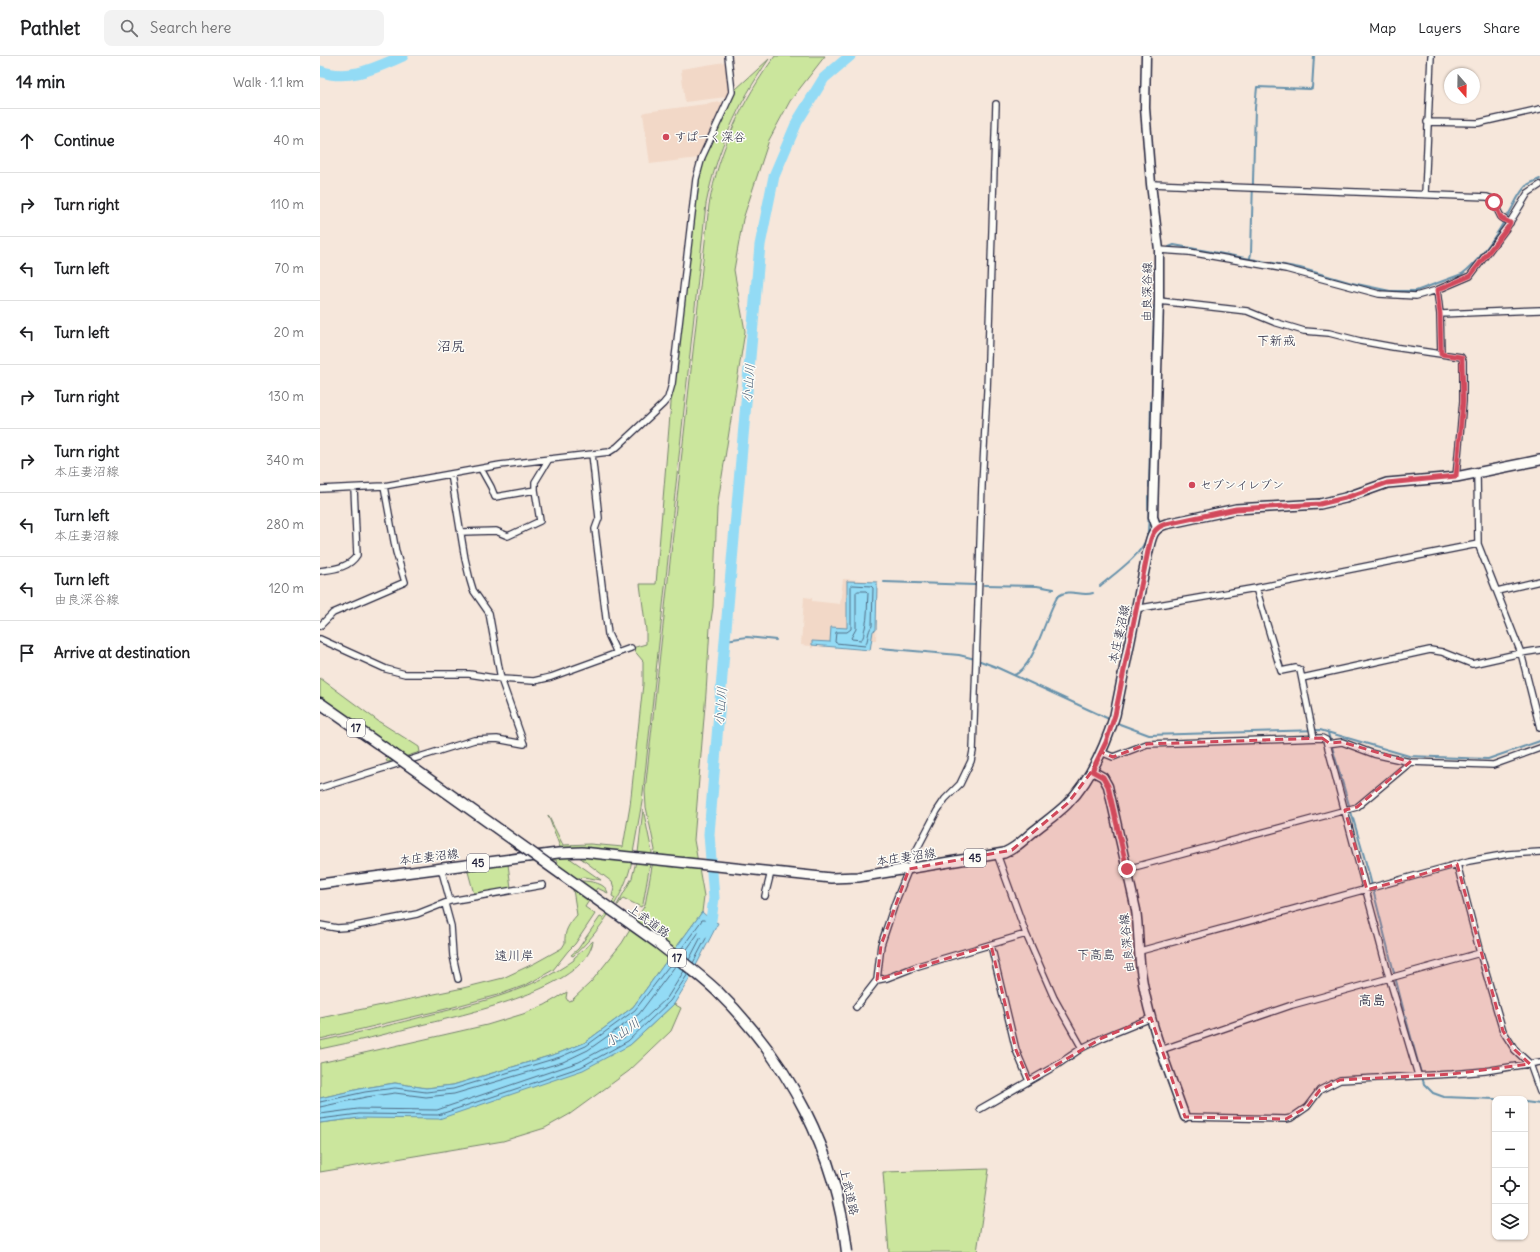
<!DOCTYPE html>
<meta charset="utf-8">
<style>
:root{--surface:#fff;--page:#f2f2f2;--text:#202124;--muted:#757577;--line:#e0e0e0}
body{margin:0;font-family:Delius,"Klee One",sans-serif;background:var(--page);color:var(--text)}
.controls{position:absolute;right:12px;bottom:12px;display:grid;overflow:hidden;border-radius:8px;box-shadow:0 1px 3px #0004}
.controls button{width:36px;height:36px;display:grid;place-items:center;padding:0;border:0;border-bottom:1px solid var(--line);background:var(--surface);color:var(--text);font:20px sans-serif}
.compass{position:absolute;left:1124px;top:12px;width:36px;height:36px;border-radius:50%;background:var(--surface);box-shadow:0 1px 3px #0004;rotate:160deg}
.stop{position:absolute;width:12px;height:12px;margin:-9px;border:3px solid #d1495b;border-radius:50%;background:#fff}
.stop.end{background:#d1495b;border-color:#fff;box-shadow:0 1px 4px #0008}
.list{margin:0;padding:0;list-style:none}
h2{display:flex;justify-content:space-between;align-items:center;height:52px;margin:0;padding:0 16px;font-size:17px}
h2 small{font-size:13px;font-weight:400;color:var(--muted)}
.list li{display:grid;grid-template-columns:26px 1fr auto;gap:12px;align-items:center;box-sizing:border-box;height:64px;padding:0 16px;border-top:1px solid var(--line)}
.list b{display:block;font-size:15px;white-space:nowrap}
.list p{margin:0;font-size:13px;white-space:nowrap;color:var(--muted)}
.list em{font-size:13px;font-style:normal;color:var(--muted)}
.icon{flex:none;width:22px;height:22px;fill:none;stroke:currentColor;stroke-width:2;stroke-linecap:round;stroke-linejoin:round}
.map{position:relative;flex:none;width:1220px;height:1196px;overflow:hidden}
header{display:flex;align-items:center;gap:24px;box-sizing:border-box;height:56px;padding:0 20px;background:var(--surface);border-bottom:1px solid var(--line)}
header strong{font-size:19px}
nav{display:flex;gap:22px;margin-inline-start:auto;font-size:14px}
.search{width:280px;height:36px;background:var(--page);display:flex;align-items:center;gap:10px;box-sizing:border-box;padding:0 14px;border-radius:8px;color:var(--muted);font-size:15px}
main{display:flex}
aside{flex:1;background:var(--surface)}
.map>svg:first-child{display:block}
.built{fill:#f2d8c7}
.green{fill:#cbe69d;stroke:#76846c}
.water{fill:#93dbf5;stroke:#6691ab}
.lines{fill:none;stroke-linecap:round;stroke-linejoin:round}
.shore{stroke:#4f6c85;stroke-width:1}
.stream{stroke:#6691ab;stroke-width:2}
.river{stroke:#93dbf5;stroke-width:11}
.street-casing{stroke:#22223b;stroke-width:8}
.secondary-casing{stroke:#22223b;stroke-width:11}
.primary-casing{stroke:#22223b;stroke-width:12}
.highway-casing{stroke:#22223b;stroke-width:13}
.street{stroke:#fdfcf7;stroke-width:5.5}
.secondary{stroke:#fdfcf7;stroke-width:8}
.primary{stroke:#fdfcf7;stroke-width:9}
.highway{stroke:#fdfcf7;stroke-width:10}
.highway-bridge-casing{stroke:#22223b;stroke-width:13;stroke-linecap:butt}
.highway-bridge{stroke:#fdfcf7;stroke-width:10}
.route{stroke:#d1495b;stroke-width:5}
.marked{fill:#d1495b;fill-opacity:0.2;stroke:#d1495b;stroke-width:3;stroke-dasharray:8 5;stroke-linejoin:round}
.poi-dot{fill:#d1495b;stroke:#fdfcf7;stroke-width:1.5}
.labels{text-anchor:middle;stroke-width:3;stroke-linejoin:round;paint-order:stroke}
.shield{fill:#fdfcf7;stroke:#646373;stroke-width:1}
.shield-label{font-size:11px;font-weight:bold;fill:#22223b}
.poi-label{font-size:12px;fill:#22223b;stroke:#fdfcf7;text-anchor:start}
.street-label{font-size:12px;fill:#22223b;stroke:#fdfcf7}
.neighbourhood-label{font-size:13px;fill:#22223b;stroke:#fdfcf7}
.water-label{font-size:13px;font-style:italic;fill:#445a73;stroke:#fdfcf7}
.quarter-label{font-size:14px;fill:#22223b;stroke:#fdfcf7}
</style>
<header>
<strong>Pathlet</strong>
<div class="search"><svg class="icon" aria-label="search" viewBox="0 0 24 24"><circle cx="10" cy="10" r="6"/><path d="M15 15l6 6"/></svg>Search here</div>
<nav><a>Map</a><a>Layers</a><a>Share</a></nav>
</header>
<main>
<aside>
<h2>14 min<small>Walk · 1.1 km</small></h2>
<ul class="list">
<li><svg class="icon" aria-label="ahead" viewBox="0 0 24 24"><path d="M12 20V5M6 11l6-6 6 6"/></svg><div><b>Continue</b></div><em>40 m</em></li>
<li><svg class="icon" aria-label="right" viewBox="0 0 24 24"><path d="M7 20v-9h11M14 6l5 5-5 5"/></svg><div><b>Turn right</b></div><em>110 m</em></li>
<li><svg class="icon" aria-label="left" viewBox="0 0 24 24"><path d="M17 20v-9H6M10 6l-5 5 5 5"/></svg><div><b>Turn left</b></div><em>70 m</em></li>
<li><svg class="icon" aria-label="left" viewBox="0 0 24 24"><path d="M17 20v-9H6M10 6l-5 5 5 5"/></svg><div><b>Turn left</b></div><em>20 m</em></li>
<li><svg class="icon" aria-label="right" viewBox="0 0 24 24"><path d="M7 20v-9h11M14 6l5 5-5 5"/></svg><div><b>Turn right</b></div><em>130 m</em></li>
<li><svg class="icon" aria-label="right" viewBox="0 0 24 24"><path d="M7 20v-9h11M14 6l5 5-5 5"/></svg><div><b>Turn right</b><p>本庄妻沼線</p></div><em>340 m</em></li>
<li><svg class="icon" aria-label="left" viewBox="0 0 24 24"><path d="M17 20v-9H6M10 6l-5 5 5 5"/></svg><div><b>Turn left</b><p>本庄妻沼線</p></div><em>280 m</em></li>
<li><svg class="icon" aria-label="left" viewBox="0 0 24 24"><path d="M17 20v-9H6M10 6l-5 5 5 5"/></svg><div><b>Turn left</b><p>由良深谷線</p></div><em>120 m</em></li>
<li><svg class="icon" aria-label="arrive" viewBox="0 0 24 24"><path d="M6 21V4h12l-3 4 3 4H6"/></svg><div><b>Arrive at destination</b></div></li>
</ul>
</aside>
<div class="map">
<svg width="1220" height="1196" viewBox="0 0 1220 1196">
<rect width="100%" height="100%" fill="#f6e7db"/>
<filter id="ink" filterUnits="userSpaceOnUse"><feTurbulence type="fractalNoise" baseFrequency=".025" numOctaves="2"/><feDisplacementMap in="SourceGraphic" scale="8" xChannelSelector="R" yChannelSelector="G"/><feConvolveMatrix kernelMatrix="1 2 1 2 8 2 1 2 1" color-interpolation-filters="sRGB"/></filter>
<g filter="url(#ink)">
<path class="built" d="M 405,6 L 409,35 L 406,41 L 365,46 L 361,13 Z
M 401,46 L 403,48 L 378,102 L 330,108 L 323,58 L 325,56 Z
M 523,523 L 558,525 L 556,584 L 552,584 L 551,593 L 493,590 L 493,592 L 491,592 L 491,590 L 481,589 L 484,541 L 492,542 L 492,545 L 520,548 Z"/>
<path class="green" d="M 455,0 L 505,0 L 470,45 L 449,84 L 423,163 L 414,214 L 425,275 L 397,452 L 393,551 L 390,571 L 386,637 L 374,784 L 384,840 L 382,856 L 313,951 L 264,987 L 239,997 L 133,1029 L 106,1032 L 75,1027 L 44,1032 L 0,1042 L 0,1007 L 167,969 L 203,958 L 225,949 L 247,936 L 246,942 L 248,945 L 252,944 L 271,926 L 302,887 L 325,849 L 335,794 L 326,751 L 325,735 L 389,149 C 399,94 422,45 455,0 Z
M 449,3 C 417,49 397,94 386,148 L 322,746 L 313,797 L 241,794 L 228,759 L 243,789 L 270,788 L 303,791 L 310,750 L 323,628 L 323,605 L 312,592 L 326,588 L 326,574 L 320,528 L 336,528 L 351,347 L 351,342 L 381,112 L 391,86 L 416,33 Z
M 0,622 L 58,665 L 96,689 L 99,691 L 100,696 L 68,706 L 66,705 L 68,702 L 72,704 L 77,696 L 71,691 L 0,641 Z
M 323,753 L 332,796 L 323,848 L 321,851 L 303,842 L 298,849 L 297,849 L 312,822 L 318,797 Z
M 245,799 L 281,824 L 264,821 L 246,824 L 236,804 L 188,808 L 191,832 L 154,838 L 147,812 Z
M 258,800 L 312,804 C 306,838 278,878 253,900 L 251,899 L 258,893 L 280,861 L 283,862 L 295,842 L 292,840 L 294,832 L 292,826 Z
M 262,825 C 270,825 286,827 288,837 L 277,832 L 265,851 L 275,858 L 255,888 L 248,895 L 233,914 L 206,929 L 181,938 L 126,953 L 0,983 L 0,962 L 143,932 L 183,922 L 215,907 L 242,892 L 245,887 C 244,875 249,868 257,859 L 252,827 Z
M 273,885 C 273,887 272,889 271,892 C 255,935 142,959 101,969 C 67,978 34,986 0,993 L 0,985 C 38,977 75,968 113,958 C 162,946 212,934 254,904 L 254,902 Z
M 354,948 L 361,952 L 351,975 L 309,1015 L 250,1058 L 225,1072 L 183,1085 L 0,1116 L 0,1067 L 39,1062 L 310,989 Z
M 669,1113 L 657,1196 L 569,1196 L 563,1116 Z"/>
<path class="water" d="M 527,525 L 557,526 L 556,574 L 553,575 L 550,594 L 492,589 L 492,585 L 510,586 L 511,571 L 527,572 Z
M 382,856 L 391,864 L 398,867 L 367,927 L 354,948 L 310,989 L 263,1014 L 119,1063 L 39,1062 L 0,1067 L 0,1042 L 44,1032 L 75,1027 L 106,1032 L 133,1029 L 239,997 L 264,987 L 313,951 Z"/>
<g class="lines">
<path class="shore" d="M 533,529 L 551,530 L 553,532 L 552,570 C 547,576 549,583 545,590 L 516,587 L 515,586 L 516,576 L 527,576 L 531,573 L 531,531 Z
M 538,535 L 546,535 L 548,537 C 547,549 548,561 545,572 C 543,577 545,580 541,584 L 532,583 L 531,582 L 536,573 L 536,537 Z
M 359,896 L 382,864 L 384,864 L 391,869 L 392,871 L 373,907
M 363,899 L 379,876 L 382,876 L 382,879 L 369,904
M 0,1046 L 45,1036 L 75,1032 L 106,1036 L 133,1033 L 240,1001 L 266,990 L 315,954 L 352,906
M 0,1051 L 46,1041 L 75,1037 L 106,1041 L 134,1038 L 243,1006 L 268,994 L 319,958 L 356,909
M 0,1058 L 38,1053 L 117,1054 L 259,1006 L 305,981 L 347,942 L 364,915
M 0,1063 L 39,1058 L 118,1059 L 261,1011 L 308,985 L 350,945 L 368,918"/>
<path class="stream" d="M 849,191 L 854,189 L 980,212 L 1032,227 L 1070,235 L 1096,235 L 1142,218 C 1161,204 1176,180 1188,159 C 1194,150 1198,138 1206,130 C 1210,127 1215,125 1220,123
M 930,202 L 931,197 L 935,52 L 937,31 L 990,33 L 992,32 L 994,0
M 835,240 L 835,224
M 832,335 L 834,250
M 829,431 L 831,345
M 564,526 L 655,529
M 664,529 L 717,530 L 734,533
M 780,530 C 794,518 823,498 827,481 C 830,468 828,453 828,440
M 405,584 L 427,581 L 456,584
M 560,592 L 639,599 L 655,603 L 676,611 L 789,663
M 694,619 C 715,612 726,557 738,540 C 751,532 761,541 773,537
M 797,667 L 829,679 L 1000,674 L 1089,700 L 1168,703 L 1220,685
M 1008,677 L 1048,814 L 1083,952 L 1104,1028 L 1113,1037 L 1124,1041 L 1175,1043
M 1205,1046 L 1220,1048"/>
<path class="river" d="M 0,15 C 29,26 57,11 83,0
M 384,877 L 391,864 L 394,842 L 389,778 L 405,584 L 440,189 L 454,120 L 477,66 L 504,22 L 530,0"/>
<defs>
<path id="street" d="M 1107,66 L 1158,67 L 1220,53
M 831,128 L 1167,141 L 1172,143 L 1181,161 L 1190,167
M 1105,138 L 1111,0
M 839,194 L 869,196 L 966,213 L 1059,238 L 1096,240 L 1117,234 L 1150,220 L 1187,171 L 1208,137 L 1220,129
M 1117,234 L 1120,258 L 1121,298
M 839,245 L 927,255 L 954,266 L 984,275 L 1009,277 L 1040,285 L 1073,291 L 1141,301 L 1143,305 L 1143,345 L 1136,421
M 1120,258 L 1220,254
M 272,398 L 279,462 L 275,473 L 288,578 L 297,597
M 161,413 L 171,431 L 175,441 L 215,434
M 1157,416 L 1158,488 L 1201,597 L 1220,672
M 131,418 L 145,503 L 150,524 L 153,534 L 169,557 L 181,623 L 204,688
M 0,433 L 64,430 L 180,409 L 289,396 L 297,391 L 343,348 L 348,342 L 352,328 L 376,123 L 382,101 L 412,36 L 408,0
M 141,476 L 176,475 L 188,480 L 220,465 L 215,434 L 215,426 L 229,403
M 0,515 C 14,513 29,512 37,499 L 34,432
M 936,532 L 961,615 L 976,612 L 980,614 L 994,682
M 1177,535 L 1220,525
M 817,551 L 821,552 L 936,532 L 1158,488
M 0,570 L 13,557 L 85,526 L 76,496 L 64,430
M 0,583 L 66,613 L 85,618 L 149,618 L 181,623 L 214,625 L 231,621 L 311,592
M 982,622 L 1110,594 L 1122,596 L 1152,608 L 1201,597 L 1220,594
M 1007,688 L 1069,921 L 1098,1019
M 781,696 L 793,701 L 827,688 L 1002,682 L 1006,684 L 1007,688 L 1022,686 L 1054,698 L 1090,706 L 1173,709 L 1220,692
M 0,732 L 154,684 L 177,683 L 204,688
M 677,798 L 706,878 L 734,942 L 762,992
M 1137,808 L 1160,897 L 1183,975 L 1195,994 L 1210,1008 L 1220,1036
M 121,812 L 130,845
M 807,813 L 1037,751 L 1086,710 L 1090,706
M 445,840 L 451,816
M 125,848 L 131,870 L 133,900 L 138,923
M 0,869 L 17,872 L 31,871 L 97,858 L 130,845 L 223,829
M 671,889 L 696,994 L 709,1025
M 820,895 L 1149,805 L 1188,798 L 1220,796
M 557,924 L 567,922 L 598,910 L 706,878
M 536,951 L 557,924 L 561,889 L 575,847 L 596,795 L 617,755 L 625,743 L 640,728 L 651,705 L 653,695 L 662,429 L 667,335 L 676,48
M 841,994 L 972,949 L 1160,897
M 660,1053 L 737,1009 L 762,992 L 782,982 L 831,962
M 865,1061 L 966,1063 L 971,1062 L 987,1051 L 1000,1034 L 1020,1024 L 1132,1018 L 1165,1015 L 1220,1006"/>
<path id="secondary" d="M 826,0 L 825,52 L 831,128 L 839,194 L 839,245 L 833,461 L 837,472
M 772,715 L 783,721 L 788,730 L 816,854 C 819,874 818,894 821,915 C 828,965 848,1013 865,1061"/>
<path id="primary" d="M 0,828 L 238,797 L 262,796 L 511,822 L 538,821 L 684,797 C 698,791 703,784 714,775 C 725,766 737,758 747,748 C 771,724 785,691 795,659 L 828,495 C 831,482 832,472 846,468 L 916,453 L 1000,448 L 1025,442 L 1067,427 L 1136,421 L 1220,404"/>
<path id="highway" d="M 0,647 L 73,698"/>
</defs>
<use href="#street" class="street-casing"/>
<use href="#secondary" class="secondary-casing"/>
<use href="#primary" class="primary-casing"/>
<use href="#highway" class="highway-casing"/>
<use href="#street" class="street"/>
<use href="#secondary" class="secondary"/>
<use href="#primary" class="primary"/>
<use href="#highway" class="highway"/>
<defs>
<path id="highway-bridge" d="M 73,698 L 338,887 C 358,903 378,917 397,935 C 469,1006 516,1095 527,1196"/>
</defs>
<use href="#highway-bridge" class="highway-bridge-casing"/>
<use href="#highway-bridge" class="highway-bridge"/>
</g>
</g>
<g class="lines" filter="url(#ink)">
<path class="route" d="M 807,813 L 788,730 L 783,721 L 772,715 L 786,686 L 795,659 L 828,495 C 831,482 832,472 846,468 L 916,453 L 1000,448 L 1025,442 L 1067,427 L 1136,420 L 1143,345 L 1142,302 L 1141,301 L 1121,298 L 1120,258 L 1117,234 L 1150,220 L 1188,171 L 1190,167 L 1181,162 L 1174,146"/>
</g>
<path class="marked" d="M 1002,682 L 1009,687 L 1022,686 L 1090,706 L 1037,751 L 1025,754 L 1047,834 L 1137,808 L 1183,975 L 1195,994 L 1210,1008 L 1132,1018 L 1020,1024 L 1000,1034 L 987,1051 L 966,1063 L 865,1061 L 831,962 L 782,982 L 709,1025 L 696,994 L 671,889 L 557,924 L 561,889 L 589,813 L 692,794 L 748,747 L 772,715 L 781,696 L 793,701 L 827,688 Z"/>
<g class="poi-dot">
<circle cx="346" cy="81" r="4"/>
<circle cx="872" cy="429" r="4"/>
</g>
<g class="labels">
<g class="shield">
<rect x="27" y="663" width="18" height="18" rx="3"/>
<rect x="644" y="793" width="22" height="18" rx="3"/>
<rect x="147" y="798" width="22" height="18" rx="3"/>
<rect x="348" y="893" width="18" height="18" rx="3"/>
</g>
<g class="shield-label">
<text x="36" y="676">17</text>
<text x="655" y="806">45</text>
<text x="158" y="811">45</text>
<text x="357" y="906">17</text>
</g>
<g class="poi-label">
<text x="354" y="85">すぱーく深谷</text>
<text x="880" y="433">セブンイレブン</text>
</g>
<g class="street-label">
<text transform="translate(827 236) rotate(-89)" y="4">由良深谷線</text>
<text transform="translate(799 578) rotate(-78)" y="4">本庄妻沼線</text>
<text transform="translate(109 801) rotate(-7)" y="4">本庄妻沼線</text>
<text transform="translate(586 801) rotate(-9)" y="4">本庄妻沼線</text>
<text transform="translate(329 865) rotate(36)" y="4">上武道路</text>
<text transform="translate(807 887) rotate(-96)" y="4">由良深谷線</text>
<text transform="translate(529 1136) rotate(77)" y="4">上武道路</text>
</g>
<g class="neighbourhood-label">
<text x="956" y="289">下新戒</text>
<text x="776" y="903">下高島</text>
<text x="194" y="904">遠川岸</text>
</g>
<g class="water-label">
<text transform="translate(428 327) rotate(-85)" y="5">小山川</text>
<text transform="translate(400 650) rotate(-85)" y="5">小山川</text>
<text transform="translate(302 976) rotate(-36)" y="5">小山川</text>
</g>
<g class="quarter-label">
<text x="131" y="295">沼尻</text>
<text x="1052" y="949">高島</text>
</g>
</g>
</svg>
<div class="controls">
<button>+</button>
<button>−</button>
<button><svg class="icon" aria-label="locate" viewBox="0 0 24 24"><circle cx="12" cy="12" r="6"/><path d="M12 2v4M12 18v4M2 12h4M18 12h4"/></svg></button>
<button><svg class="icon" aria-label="layers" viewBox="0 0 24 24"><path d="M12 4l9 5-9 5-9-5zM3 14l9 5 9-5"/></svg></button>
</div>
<svg class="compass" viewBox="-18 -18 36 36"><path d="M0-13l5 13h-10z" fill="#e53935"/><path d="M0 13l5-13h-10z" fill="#757577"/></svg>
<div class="stop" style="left:1174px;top:146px"></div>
<div class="stop end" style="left:807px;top:813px"></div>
</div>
</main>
